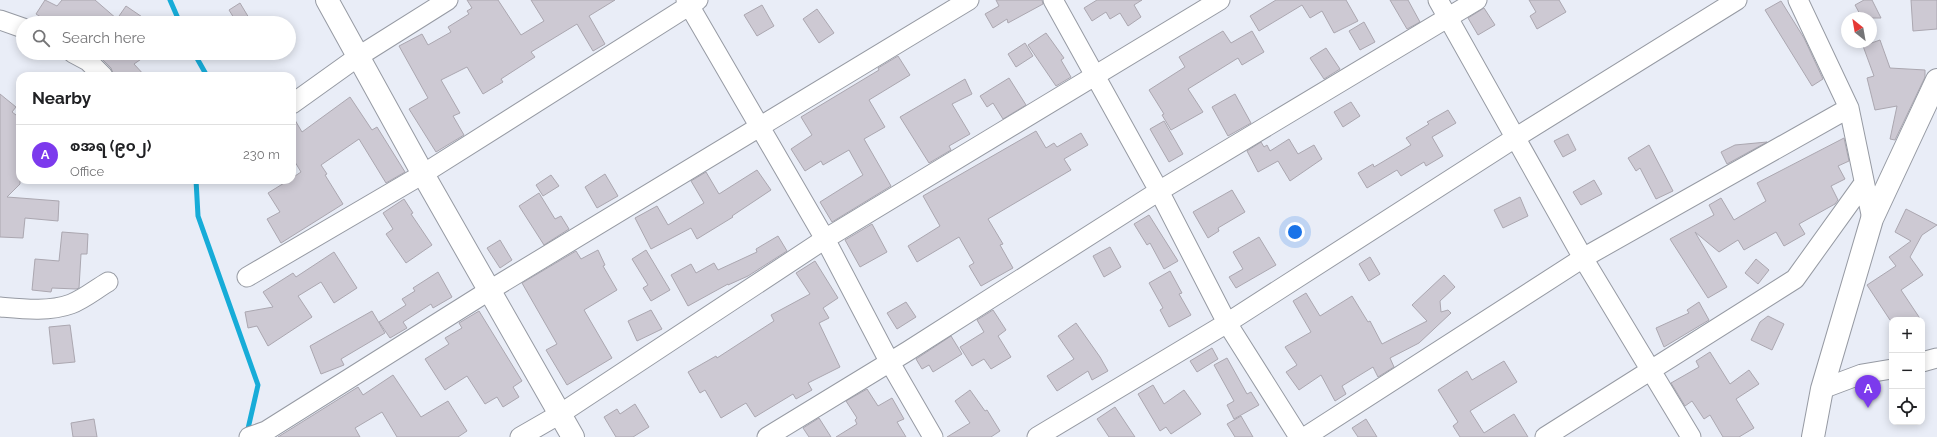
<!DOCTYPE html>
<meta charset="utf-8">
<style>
:root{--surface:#fff;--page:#f2f2f2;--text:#202124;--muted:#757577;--line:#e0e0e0;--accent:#7c3aed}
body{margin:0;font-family:Raleway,"Noto Sans Myanmar",sans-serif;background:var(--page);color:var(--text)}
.controls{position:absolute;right:12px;bottom:12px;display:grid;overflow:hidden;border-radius:8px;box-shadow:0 2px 10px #0003}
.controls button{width:36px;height:36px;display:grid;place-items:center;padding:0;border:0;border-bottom:1px solid var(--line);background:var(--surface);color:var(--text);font:20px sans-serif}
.compass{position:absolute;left:1841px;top:12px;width:36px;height:36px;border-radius:50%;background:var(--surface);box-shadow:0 2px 10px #0003;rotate:329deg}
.you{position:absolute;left:1295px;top:232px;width:14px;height:14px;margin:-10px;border:3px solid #fff;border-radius:50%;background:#1a73e8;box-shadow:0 0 0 6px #1a73e833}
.badge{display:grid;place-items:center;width:26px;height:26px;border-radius:50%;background:var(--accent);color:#fff;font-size:13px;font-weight:700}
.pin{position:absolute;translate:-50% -33px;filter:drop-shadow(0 1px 2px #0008)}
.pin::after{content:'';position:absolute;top:21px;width:14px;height:12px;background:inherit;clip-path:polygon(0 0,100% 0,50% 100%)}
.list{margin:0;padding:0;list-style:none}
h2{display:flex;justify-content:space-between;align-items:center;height:52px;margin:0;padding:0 16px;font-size:17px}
h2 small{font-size:13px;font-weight:400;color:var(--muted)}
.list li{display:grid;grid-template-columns:26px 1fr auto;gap:12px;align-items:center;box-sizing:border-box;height:60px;padding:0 16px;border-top:1px solid var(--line)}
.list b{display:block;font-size:15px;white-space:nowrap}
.list p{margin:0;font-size:13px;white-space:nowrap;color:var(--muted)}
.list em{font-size:13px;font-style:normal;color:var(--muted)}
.icon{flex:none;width:22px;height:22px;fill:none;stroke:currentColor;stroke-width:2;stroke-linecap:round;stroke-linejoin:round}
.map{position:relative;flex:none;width:1937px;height:437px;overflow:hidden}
.search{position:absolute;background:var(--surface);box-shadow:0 2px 10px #0003;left:16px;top:16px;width:280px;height:44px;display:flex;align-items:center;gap:10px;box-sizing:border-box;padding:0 14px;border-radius:22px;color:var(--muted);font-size:15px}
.panel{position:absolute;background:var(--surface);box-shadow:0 2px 10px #0003;left:16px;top:72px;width:280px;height:112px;border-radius:12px}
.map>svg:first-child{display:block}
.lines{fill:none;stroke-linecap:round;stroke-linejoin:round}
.stream{stroke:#17acd8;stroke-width:5}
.building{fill:#cdc9d3;stroke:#aba7b0}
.street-casing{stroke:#969aa3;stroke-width:21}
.secondary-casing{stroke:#969aa3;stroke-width:24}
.street{stroke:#fff;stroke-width:19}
.secondary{stroke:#fff;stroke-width:22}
</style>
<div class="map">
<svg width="1937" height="437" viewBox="0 0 1937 437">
<rect width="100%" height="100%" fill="#e9edf7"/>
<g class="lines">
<path class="stream" d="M 170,0 L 180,23
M 194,53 L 207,76
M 196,180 L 198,216 L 258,385 L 247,433"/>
</g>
<path class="building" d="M 45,0 L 57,6 L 62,0 L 95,0 L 117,19 L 126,6 L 151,23 L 50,23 L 36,14 Z
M 467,0 L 498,0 L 521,35 L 544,21 L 531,0 L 615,0 L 589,16 L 605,44 L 593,51 L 577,24 L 531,52 L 535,57 L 501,79 L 503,82 L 483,94 L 467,67 L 441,80 L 460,113 L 453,116 L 464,135 L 436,152 L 409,109 L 428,98 L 399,46 L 422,34 L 428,45 L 451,32 L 448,27 L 469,14 L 467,11 L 472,8 Z
M 996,0 L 1042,0 L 1043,4 L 1008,23 L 1007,19 L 993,28 L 985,14 L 999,6 Z
M 1097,0 L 1142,0 L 1134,5 L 1141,17 L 1128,26 L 1120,13 L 1110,19 L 1106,12 L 1092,21 L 1084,8 Z
M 1276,0 L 1346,0 L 1358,21 L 1334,33 L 1322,11 L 1310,18 L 1302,5 L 1259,31 L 1250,16 Z
M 1390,0 L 1408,0 L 1420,22 L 1407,29 Z
M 1529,0 L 1559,0 L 1566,12 L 1537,29 L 1530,16 L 1536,12 Z
M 1864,0 L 1872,0 L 1881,18 L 1862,18 L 1855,5 Z
M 1911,0 L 1937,0 L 1937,29 L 1913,31 Z
M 1781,1 L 1804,38 L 1823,79 L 1812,86 L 1765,10 Z
M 240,3 L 252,23 L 237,23 L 229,10 Z
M 762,5 L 774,26 L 757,36 L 744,15 Z
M 1484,8 L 1495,25 L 1478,35 L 1468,18 Z
M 817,9 L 834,33 L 819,43 L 803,19 Z
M 1364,22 L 1375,42 L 1360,50 L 1349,31 Z
M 1223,31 L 1231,43 L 1252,31 L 1264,52 L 1242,65 L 1238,58 L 1188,89 L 1203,112 L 1171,130 L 1162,115 L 1164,114 L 1149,90 L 1185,67 L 1179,57 Z
M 1046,33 L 1064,58 L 1061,60 L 1071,77 L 1056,86 L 1028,45 Z
M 1880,40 L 1890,68 L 1925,70 L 1925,77 L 1895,140 L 1890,139 L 1897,106 L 1875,110 L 1867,78 L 1874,76 L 1863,46 Z
M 1025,43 L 1033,56 L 1016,67 L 1008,54 Z
M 1326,48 L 1340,69 L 1324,79 L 1310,58 Z
M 96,53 L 150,53 L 134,64 L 145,76 L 114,76 L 111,68 Z
M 898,56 L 910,75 L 869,100 L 885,127 L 864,139 L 891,186 L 832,222 L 820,202 L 863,175 L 849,150 L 823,165 L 821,161 L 805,171 L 791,149 L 812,135 L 801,117 L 879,70 L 878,68 Z
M 1009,78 L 1026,105 L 1003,119 L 993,103 L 987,107 L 980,96 Z
M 965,79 L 972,94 L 952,104 L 970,134 L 949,146 L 951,150 L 929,163 L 900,117 Z
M 0,94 L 16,107 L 12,112 L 20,118 L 20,184 L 7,197 L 59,201 L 58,221 L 25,218 L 23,238 L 0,237 Z
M 1235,94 L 1251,123 L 1228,136 L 1212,107 Z
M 350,97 L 372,130 L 377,127 L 405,172 L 386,183 L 359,139 L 321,165 L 327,174 L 325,175 L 343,204 L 281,243 L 267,219 L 280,212 L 268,193 L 289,180 L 292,180 L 292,178 L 301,172 L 292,157 L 292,115 L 302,132 Z
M 1351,102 L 1360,116 L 1343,127 L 1334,112 Z
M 1448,110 L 1456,123 L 1432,137 L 1443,156 L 1426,166 L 1424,162 L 1401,176 L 1397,170 L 1367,188 L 1358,173 L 1373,164 L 1374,167 L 1411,145 L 1406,138 L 1429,124 L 1427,122 Z
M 1164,121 L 1183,154 L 1169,162 L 1150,129 Z
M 1036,131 L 1046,148 L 1054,143 L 1057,147 L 1081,133 L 1088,145 L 1064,159 L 1071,170 L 988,219 L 1003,244 L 1000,245 L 1013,268 L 981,286 L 969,266 L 974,263 L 959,237 L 917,262 L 908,246 L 940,226 L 923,196 Z
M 1568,134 L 1576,150 L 1563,157 L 1554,141 Z
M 1844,138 L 1849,161 L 1838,166 L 1845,179 L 1831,186 L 1838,200 L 1835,204 L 1799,224 L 1805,234 L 1784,246 L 1776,232 L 1744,250 L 1738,240 L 1719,252 L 1695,232 L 1727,287 L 1708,298 L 1670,239 L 1714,215 L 1709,205 L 1721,198 L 1734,220 L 1766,201 L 1757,183 Z
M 1289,139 L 1298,154 L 1314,145 L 1322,159 L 1290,181 L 1278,161 L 1258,172 L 1247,151 L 1261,142 L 1264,147 L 1267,145 L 1270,151 Z
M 1767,142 L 1727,164 L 1721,152 L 1735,145 Z
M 1649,145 L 1673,191 L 1656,199 L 1640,168 L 1636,171 L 1628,158 Z
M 757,170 L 771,190 L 732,216 L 733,217 L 697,239 L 691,228 L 651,249 L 635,218 L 657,206 L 668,225 L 704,203 L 691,181 L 706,172 L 719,194 Z
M 605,174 L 618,196 L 597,208 L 585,187 Z
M 551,175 L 559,186 L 543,196 L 536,185 Z
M 1594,180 L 1602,194 L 1581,205 L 1573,192 Z
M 1232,190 L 1245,212 L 1218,228 L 1219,231 L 1208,238 L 1193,212 Z
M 539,193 L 555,219 L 561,216 L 569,229 L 544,245 L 519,206 Z
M 1520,197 L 1528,216 L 1503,228 L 1494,210 Z
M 404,199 L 413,213 L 411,214 L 432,245 L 406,263 L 386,234 L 393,229 L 383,213 Z
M 1906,209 L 1937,225 L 1922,235 L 1910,257 L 1923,275 L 1901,290 L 1921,320 L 1890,320 L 1867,285 L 1896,266 L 1889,257 L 1911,241 L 1895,232 Z
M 1149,215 L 1178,261 L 1164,269 L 1150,243 L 1147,245 L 1134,224 Z
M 872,224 L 887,252 L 860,267 L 845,240 Z
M 62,232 L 88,234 L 87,254 L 81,254 L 79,288 L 76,289 L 52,288 L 51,292 L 32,290 L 35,259 L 59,261 Z
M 778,236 L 787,251 L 748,276 L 728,285 L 728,284 L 688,306 L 671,275 L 691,264 L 696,273 L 714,263 L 718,270 L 757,252 L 756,249 Z
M 1259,237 L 1276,265 L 1236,288 L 1229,277 L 1243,269 L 1233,252 Z
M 500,240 L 512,260 L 500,268 L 487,248 Z
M 1110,247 L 1121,267 L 1104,277 L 1093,256 Z
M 598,250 L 605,265 L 603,266 L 617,290 L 584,310 L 612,358 L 567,385 L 546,350 L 557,344 L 522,283 L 576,251 L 581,259 Z
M 646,250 L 670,290 L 651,301 L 643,288 L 648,285 L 632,259 Z
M 334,252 L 357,288 L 334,303 L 321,282 L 298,296 L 312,317 L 268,346 L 257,326 L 248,328 L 245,312 L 273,307 L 263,292 L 293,273 L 296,277 Z
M 1370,257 L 1380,274 L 1369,281 L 1359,264 Z
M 1756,259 L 1769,270 L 1758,284 L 1745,273 Z
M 815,261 L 838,298 L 823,308 L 829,318 L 819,323 L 840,367 L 808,383 L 812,390 L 796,399 L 793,394 L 755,417 L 746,403 L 721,418 L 705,390 L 700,393 L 688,372 L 716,356 L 717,358 L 774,321 L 771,315 L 810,294 L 796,273 Z
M 1170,271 L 1182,293 L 1179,294 L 1191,315 L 1169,327 L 1160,310 L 1163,308 L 1149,283 Z
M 438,272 L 452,297 L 433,308 L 431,304 L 403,322 L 407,328 L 390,338 L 379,322 L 406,305 L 402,299 L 415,291 L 413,288 Z
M 1444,275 L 1455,287 L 1440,301 L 1441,312 L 1448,310 L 1451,313 L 1419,343 L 1390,358 L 1394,367 L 1378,377 L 1373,367 L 1342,386 L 1346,394 L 1335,401 L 1321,375 L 1299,390 L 1286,372 L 1297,365 L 1285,347 L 1311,332 L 1293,301 L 1306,293 L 1320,316 L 1352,296 L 1368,322 L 1370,321 L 1382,344 L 1427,321 L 1412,305 Z
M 906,302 L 916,317 L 897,329 L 887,313 Z
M 1699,302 L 1709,320 L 1664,347 L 1656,328 L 1689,313 L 1687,310 Z
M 651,310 L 662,329 L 637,341 L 628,321 Z
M 993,310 L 1006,330 L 998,336 L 1011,357 L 991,369 L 984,359 L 972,366 L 960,347 L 984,332 L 977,320 Z
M 372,311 L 385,333 L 341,359 L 344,365 L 321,374 L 310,346 Z
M 479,311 L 522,381 L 513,387 L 519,397 L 503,407 L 497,397 L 485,404 L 467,376 L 445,390 L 425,359 L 449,344 L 445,338 L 462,328 L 459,323 Z
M 1768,316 L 1784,324 L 1772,350 L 1751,340 L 1760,322 Z
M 1076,323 L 1100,357 L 1108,371 L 1092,380 L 1088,371 L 1057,391 L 1047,376 L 1074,359 L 1058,336 Z
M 70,325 L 75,362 L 53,364 L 49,327 Z
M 951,336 L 962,354 L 933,372 L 929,365 L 922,369 L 916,359 Z
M 1212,348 L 1218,359 L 1197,372 L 1190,361 Z
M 1710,352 L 1730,384 L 1749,370 L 1759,384 L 1736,399 L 1754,428 L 1739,437 L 1723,437 L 1710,415 L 1704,419 L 1692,401 L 1685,406 L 1671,383 L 1699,367 L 1696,361 Z
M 1227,358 L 1247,394 L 1251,392 L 1259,405 L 1234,419 L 1227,405 L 1234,401 L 1214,365 Z
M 1504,361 L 1517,382 L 1470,411 L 1484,433 L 1514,414 L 1528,437 L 1460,437 L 1453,426 L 1458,422 L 1438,390 L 1467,371 L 1472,380 Z
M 393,375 L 421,417 L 448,401 L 467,431 L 458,437 L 397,437 L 382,412 L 355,428 L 360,437 L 278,437 L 358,387 L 363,395 Z
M 1153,385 L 1164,404 L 1184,390 L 1201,414 L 1171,434 L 1166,427 L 1160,431 L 1138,394 Z
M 867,389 L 878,406 L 892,398 L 904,419 L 897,422 L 906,437 L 836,437 L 857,424 L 855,420 L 857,418 L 846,401 Z
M 970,390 L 985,411 L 987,410 L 1000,431 L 991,437 L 947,437 L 970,423 L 955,401 Z
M 635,404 L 649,427 L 633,437 L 616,437 L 604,417 L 617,409 L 620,414 Z
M 1115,407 L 1135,437 L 1109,437 L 1097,419 Z
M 1241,416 L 1253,437 L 1235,437 L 1227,424 Z
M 819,418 L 831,437 L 809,437 L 803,428 Z
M 94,419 L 97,437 L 73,437 L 71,423 Z
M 1366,419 L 1377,437 L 1358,437 L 1352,428 Z"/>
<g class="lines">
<defs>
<path id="street" d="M 686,0 L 825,239 L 889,361 L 933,437
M 1053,0 L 1159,191 L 1227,323 L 1299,437
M 1438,0 L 1583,258 L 1691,437
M 1798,0 L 1849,108 L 1872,219
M 0,20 L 23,28
M 73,53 L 88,61 L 103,76
M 292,104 L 359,56 L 448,0
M 247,277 L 423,174 L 698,0
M 0,307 C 23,309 49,312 71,304 C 84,299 96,289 108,282
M 1922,362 L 1937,358
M 1822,389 L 1862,374 L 1892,369
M 249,437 L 266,431 L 490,290 L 969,0
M 520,437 L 560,414 L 825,239 L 1220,0
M 767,437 L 908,351 L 1159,191 L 1477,0
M 1037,437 L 1227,323 L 1515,138 L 1737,0
M 1305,437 L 1583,258 L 1849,108
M 1545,437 L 1795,279 L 1864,183"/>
<path id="secondary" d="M 327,0 L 423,174 L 573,437
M 1813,437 L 1822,389 L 1872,219 L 1937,80"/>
</defs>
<use href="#street" class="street-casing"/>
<use href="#secondary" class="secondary-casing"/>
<use href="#street" class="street"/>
<use href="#secondary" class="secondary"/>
</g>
</svg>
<div class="controls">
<button>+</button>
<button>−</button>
<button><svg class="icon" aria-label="locate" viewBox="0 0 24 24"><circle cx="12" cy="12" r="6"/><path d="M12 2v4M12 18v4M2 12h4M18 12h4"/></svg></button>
</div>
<svg class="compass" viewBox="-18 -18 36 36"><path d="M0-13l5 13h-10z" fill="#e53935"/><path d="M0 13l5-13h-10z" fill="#757577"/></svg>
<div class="you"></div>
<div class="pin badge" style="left:1868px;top:408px">A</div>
<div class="search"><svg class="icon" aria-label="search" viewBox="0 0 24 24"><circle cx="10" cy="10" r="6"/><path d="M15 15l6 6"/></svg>Search here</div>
<section class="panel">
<h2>Nearby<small></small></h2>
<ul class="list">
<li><span class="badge">A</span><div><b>စအရ (၉၀၂)</b><p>Office</p></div><em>230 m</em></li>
</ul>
</section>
</div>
